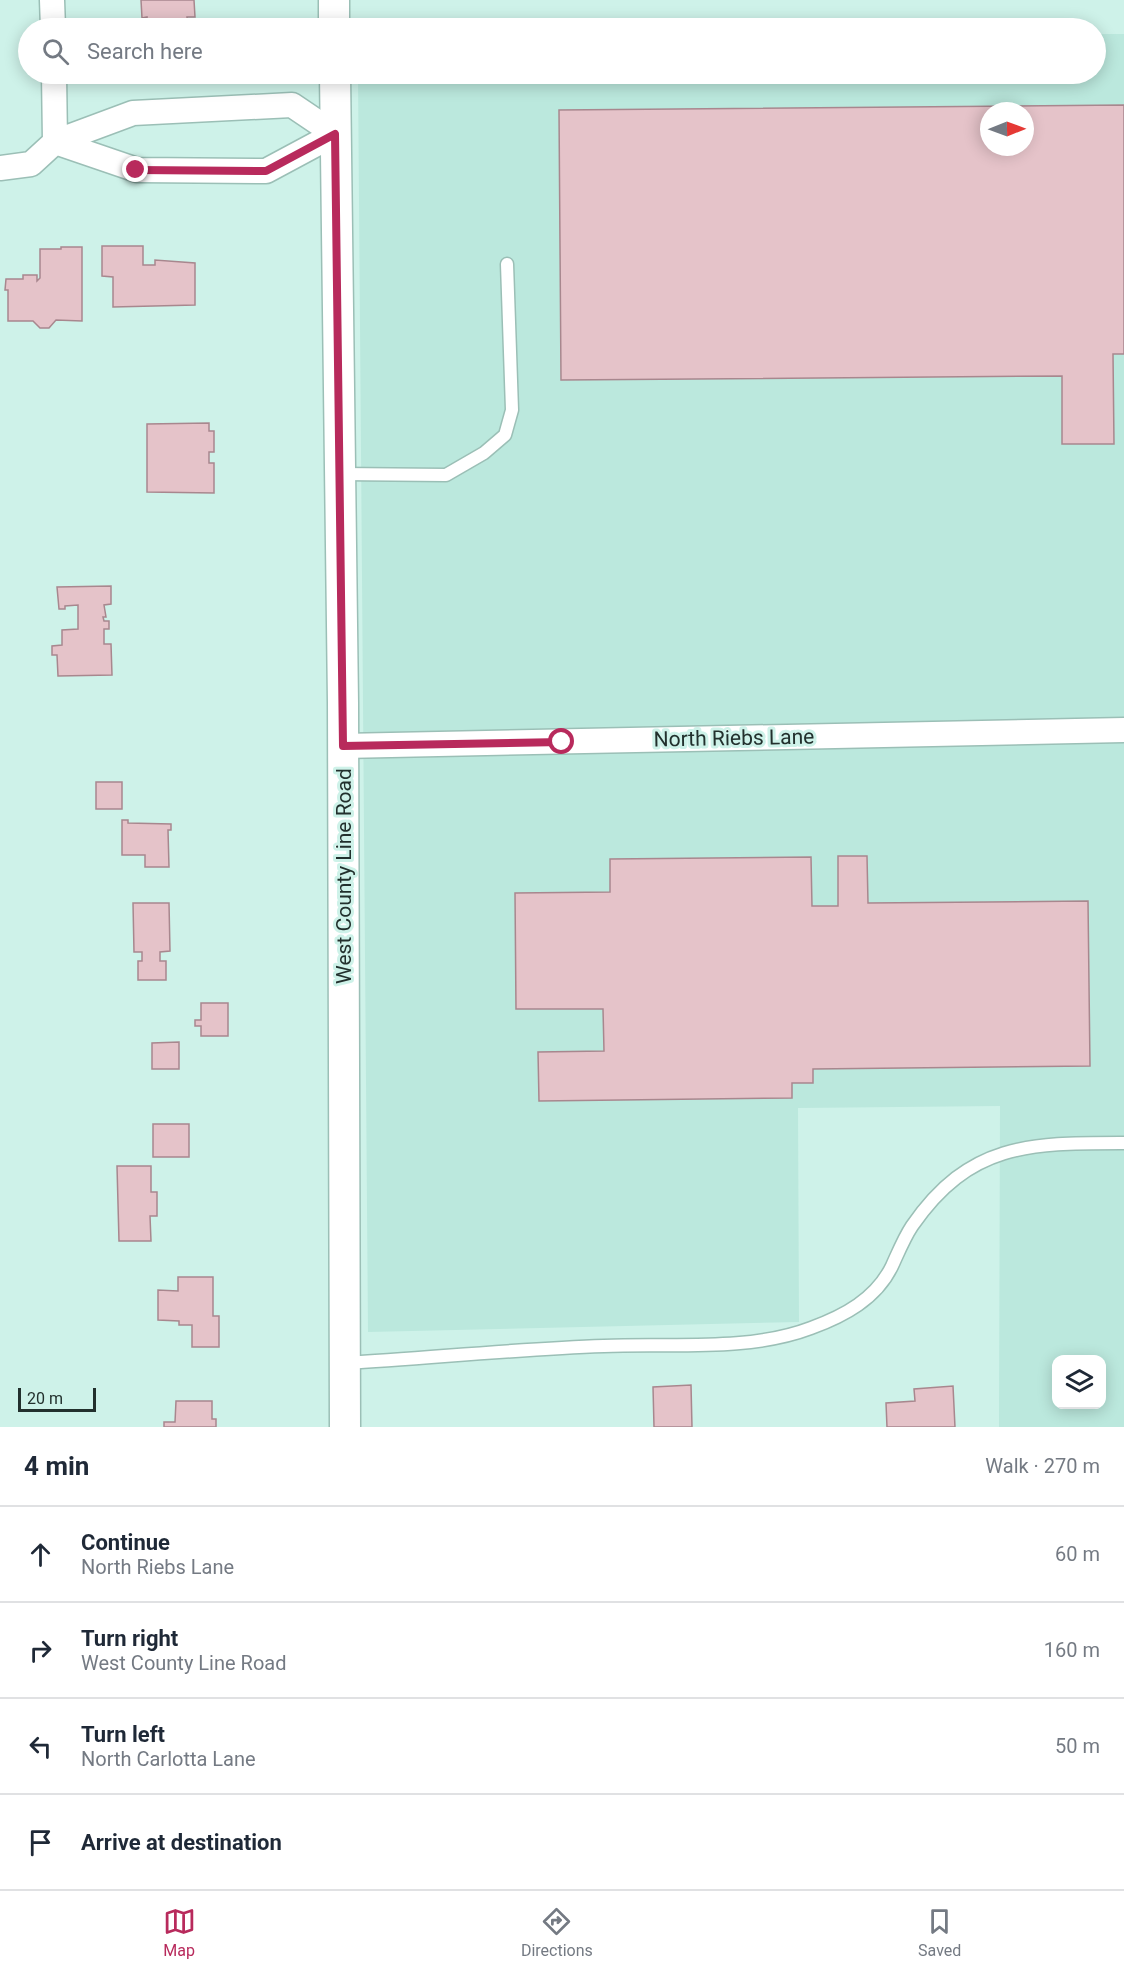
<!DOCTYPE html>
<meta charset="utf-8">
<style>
:root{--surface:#fff;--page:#f6f6f7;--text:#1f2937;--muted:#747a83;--line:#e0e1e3;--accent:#b82a5c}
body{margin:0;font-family:Roboto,sans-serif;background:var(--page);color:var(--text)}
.controls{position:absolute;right:18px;bottom:18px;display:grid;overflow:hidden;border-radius:12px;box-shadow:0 3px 15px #0003}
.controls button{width:54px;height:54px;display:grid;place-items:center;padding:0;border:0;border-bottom:2px solid var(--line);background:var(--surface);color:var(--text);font:30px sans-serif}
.compass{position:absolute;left:980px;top:102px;width:54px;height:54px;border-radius:50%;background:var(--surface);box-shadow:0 3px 15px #0003;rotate:89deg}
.scale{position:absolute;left:18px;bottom:15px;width:78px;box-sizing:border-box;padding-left:6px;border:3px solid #22302d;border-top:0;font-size:16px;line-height:21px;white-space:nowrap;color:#22302d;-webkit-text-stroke:4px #cef2e9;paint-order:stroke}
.stop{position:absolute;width:18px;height:18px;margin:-14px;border:4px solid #b82a5c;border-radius:50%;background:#fff}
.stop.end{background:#b82a5c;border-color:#fff;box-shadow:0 2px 6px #0008}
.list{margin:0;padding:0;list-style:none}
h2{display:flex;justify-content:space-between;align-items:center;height:78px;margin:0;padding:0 24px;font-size:26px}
h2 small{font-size:20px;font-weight:400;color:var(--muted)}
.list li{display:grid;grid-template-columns:39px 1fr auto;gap:18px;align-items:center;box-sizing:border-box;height:96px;padding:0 24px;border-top:2px solid var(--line)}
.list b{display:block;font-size:22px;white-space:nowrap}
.list p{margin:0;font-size:20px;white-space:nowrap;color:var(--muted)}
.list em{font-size:20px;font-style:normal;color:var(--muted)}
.icon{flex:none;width:33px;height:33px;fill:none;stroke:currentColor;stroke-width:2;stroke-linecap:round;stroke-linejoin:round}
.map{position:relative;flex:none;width:1124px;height:1427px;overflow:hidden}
.search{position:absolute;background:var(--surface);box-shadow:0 3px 15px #0003;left:18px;right:18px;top:18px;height:66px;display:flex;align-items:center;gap:15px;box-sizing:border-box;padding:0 21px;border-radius:33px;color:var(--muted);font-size:22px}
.sheet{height:462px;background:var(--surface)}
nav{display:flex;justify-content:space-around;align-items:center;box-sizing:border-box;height:84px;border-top:2px solid var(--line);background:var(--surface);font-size:16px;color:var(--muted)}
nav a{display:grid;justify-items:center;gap:3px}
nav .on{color:var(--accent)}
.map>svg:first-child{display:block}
.built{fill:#bbe8dd;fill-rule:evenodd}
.building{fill:#e5c3c9;stroke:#a8878e;stroke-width:1.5;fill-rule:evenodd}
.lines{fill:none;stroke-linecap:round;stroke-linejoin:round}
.service-casing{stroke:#9bbfb6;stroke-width:15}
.minor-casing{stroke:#9bbfb6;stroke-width:27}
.tertiary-casing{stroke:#9bbfb6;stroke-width:33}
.service{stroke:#fff;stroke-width:12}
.minor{stroke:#fff;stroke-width:24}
.tertiary{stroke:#fff;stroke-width:30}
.route{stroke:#b82a5c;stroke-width:8}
.labels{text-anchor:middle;stroke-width:6;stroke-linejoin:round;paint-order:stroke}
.street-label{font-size:21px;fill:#22302d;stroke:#cef2e9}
</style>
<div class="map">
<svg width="1124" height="1427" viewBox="0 0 1124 1427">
<rect width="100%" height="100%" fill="#cef2e9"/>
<path class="built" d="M 1096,34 L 1124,34 L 1124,1427 L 999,1427 L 1000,1106 L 798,1108 L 799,1322 L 368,1332 L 358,74 L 1096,74 ZM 989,111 L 1025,111 L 1025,147 L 989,147 ZM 1056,1360 L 1102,1360 L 1102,1404 L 1056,1404 Z"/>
<path class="building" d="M 141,0 L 194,0 L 195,17 L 187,17 L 188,28 L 148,28 L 147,17 L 142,18 Z
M 1124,105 L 1124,354 L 1113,354 L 1114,444 L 1062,444 L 1062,376 L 561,380 L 559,110 ZM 989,111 L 1025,111 L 1025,147 L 989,147 Z
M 102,246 L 143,246 L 143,265 L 155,265 L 155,260 L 195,263 L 195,305 L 113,307 L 113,277 L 102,276 Z
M 61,247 L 82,247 L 82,321 L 56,320 L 49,328 L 40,328 L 33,321 L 8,321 L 8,290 L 5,290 L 6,279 L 23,279 L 23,275 L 37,275 L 37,281 L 40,278 L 40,249 L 61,249 Z
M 209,423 L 209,431 L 214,431 L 214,452 L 209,452 L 209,463 L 214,463 L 214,493 L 147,492 L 147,424 Z
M 111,586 L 111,604 L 104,605 L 106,617 L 103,617 L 104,621 L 109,621 L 109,629 L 104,629 L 104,644 L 111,644 L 112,675 L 58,676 L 57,655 L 52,655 L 52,646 L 62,645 L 62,630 L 78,629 L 78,605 L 65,606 L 65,609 L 59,609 L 57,587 Z
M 96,782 L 122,782 L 122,809 L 96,809 Z
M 122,820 L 128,820 L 128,823 L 171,824 L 171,830 L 168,830 L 169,867 L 145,867 L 145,855 L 122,855 Z
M 838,856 L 867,856 L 868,903 L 1088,901 L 1090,1066 L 813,1069 L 813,1083 L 792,1083 L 792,1098 L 539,1101 L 538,1052 L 604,1051 L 603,1009 L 516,1009 L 515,893 L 610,892 L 610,859 L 811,857 L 812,906 L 838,906 Z
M 133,903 L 169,903 L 170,951 L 160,952 L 160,961 L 166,961 L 166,980 L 138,980 L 138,961 L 142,961 L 142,952 L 134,952 Z
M 201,1003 L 228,1003 L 228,1036 L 201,1036 L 201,1026 L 195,1026 L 195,1020 L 201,1020 Z
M 179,1042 L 179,1069 L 152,1069 L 152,1043 Z
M 153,1124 L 189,1124 L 189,1157 L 153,1157 Z
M 117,1166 L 151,1166 L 151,1192 L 157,1192 L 157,1216 L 150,1216 L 151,1241 L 119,1241 Z
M 178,1277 L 213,1277 L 213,1316 L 219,1316 L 219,1347 L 192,1347 L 192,1325 L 179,1325 L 179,1321 L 158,1320 L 158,1290 L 178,1291 Z
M 691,1385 L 692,1427 L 654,1427 L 653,1387 Z
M 953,1386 L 955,1427 L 887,1427 L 886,1403 L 915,1401 L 914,1389 Z
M 176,1401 L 212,1401 L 212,1419 L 216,1419 L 216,1427 L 164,1427 L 164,1422 L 175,1422 Z"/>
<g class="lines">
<defs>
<path id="service" d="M 340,474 L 446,475 L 484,453 L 505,435 L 512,410 L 507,264
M 345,1363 C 431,1358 517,1349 604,1346 C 670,1343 748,1352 811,1328 C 844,1316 876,1299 892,1266 C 898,1253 904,1238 912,1226 C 970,1142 1031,1143 1124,1143"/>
<path id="minor" d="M 52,0 L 53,28
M 54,74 L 55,142
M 0,168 L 31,164 L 55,142 L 133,113 L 292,105 L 335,134 L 266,171 L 137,170 L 55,142
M 343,746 L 1124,730"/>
<path id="tertiary" d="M 334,0 L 334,28
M 335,74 L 343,703 L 345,1427"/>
</defs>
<use href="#service" class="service-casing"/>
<use href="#minor" class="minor-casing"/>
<use href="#tertiary" class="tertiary-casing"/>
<use href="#service" class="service"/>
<use href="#minor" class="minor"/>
<use href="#tertiary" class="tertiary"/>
</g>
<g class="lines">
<path class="route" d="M 136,170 L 266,171 L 335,134 L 343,746 L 562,742"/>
</g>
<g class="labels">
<g class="street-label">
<text transform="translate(734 738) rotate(-1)" y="7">North Riebs Lane</text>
<text transform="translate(344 876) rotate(-90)" y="7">West County Line Road</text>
</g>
</g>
</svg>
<div class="controls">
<button><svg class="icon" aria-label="layers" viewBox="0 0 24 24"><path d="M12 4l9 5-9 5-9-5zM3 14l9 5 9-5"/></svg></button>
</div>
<svg class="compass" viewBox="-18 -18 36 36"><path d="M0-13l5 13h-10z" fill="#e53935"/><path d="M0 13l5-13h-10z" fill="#747a83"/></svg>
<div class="scale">20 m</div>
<div class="stop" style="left:562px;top:742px"></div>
<div class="stop end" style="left:136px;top:170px"></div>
<div class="search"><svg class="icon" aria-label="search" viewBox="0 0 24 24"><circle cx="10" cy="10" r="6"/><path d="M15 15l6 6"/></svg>Search here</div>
</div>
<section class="sheet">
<h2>4 min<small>Walk · 270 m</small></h2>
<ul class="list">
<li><svg class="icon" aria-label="ahead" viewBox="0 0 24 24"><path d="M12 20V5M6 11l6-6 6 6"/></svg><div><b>Continue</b><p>North Riebs Lane</p></div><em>60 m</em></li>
<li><svg class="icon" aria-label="right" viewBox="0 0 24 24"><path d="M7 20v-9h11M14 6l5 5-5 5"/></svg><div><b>Turn right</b><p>West County Line Road</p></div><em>160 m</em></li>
<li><svg class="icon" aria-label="left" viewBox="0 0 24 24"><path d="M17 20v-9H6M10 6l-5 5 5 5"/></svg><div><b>Turn left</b><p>North Carlotta Lane</p></div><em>50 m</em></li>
<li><svg class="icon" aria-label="arrive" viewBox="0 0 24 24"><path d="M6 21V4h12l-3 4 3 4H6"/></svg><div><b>Arrive at destination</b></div></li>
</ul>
</section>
<nav>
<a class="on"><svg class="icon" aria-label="map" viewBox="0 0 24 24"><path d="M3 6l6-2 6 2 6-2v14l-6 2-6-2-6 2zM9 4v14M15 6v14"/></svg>Map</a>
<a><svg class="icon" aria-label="directions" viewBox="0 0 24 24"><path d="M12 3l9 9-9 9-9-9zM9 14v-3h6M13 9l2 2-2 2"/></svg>Directions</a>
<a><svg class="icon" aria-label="saved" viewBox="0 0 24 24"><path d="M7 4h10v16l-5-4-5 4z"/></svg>Saved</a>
</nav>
